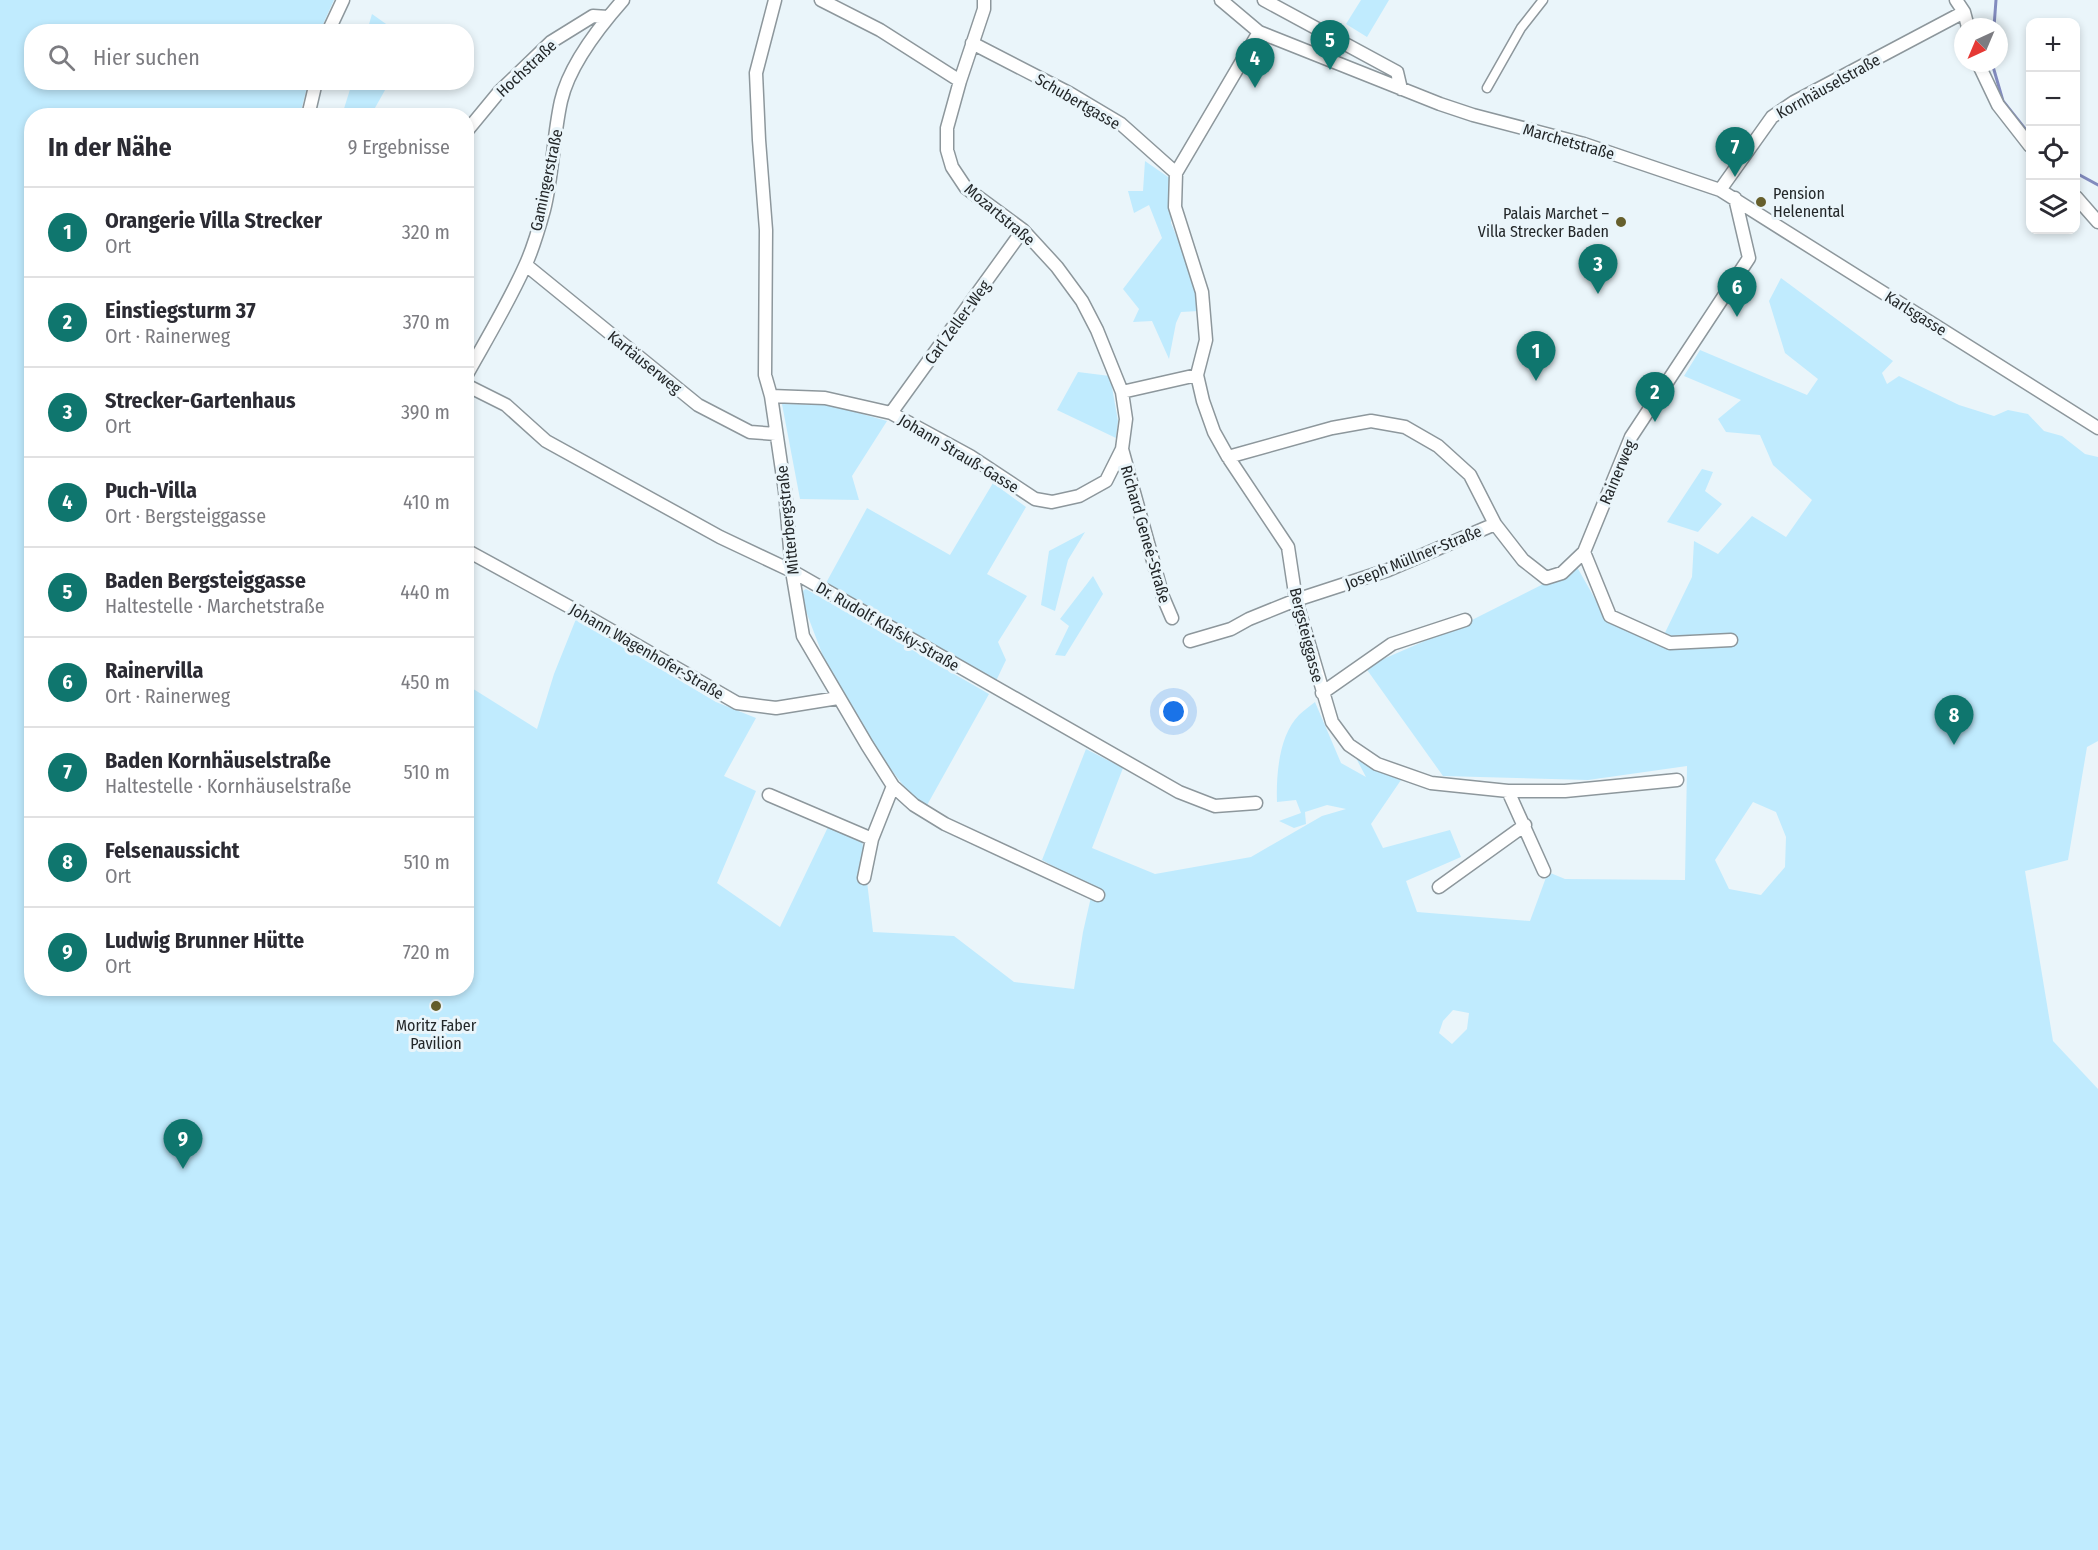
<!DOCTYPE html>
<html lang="de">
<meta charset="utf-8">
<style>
:root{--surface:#fff;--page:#f7f7f7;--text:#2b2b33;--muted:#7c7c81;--line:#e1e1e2;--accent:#0f766e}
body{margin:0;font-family:"Fira Sans Condensed",sans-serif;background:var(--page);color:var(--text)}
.controls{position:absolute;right:18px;top:18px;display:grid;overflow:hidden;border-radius:12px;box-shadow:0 3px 9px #0003}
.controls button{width:54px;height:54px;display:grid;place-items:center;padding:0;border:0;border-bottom:2px solid var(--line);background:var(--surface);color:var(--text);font:30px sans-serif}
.compass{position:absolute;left:1954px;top:18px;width:54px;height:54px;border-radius:50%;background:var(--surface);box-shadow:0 3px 9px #0003;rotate:224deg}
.you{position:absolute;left:1174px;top:712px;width:21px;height:21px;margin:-15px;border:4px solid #fff;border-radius:50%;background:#1a73e8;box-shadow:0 0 0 9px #1a73e833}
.badge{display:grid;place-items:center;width:39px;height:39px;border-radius:50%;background:var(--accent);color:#fff;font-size:20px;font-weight:700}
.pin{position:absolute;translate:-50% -50px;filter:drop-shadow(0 2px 3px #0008)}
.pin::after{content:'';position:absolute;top:32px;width:21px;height:18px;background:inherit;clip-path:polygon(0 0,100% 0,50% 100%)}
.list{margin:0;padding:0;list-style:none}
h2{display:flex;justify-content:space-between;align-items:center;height:78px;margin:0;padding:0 24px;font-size:26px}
h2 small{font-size:20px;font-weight:400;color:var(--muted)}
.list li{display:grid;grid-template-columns:39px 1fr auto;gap:18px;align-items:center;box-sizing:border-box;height:90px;padding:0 24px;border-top:2px solid var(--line)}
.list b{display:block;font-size:22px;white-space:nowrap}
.list p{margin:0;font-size:20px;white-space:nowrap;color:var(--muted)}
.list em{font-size:20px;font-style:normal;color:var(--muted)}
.icon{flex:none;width:33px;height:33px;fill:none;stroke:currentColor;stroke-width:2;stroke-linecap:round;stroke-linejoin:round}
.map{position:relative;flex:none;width:2098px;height:1550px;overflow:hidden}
.search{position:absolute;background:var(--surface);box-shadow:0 3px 9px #0003;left:24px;top:24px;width:450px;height:66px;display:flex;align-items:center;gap:15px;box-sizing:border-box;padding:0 21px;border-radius:24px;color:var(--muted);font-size:22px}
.panel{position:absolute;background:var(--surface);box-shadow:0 3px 9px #0003;left:24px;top:108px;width:450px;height:888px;border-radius:24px}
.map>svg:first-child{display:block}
.green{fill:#c0ebfe;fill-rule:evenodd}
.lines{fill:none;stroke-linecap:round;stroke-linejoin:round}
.stream{stroke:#828bbe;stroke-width:3}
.pedestrian-casing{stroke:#8d979c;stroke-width:11}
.minor-casing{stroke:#8d979c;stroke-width:15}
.pedestrian{stroke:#fff;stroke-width:8}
.minor{stroke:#fff;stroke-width:12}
.poi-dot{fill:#665f2c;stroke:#eaf5fa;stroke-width:2}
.labels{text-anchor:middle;stroke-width:6;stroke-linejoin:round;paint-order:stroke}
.street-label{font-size:16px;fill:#232729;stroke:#eaf5fa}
.poi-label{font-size:16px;fill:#232729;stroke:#eaf5fa;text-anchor:start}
</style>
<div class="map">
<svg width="2098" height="1550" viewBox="0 0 2098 1550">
<rect width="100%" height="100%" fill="#eaf5fa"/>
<path class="green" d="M 0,0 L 334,0 L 320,31 L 32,32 L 32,82 L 308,83 L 300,115 L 32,116 L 32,988 L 466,988 L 467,685 L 537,729 L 554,674 L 576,619 L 716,702 L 756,718 L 724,776 L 756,791 L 717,883 L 780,927 L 828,827 L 862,839 L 873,932 L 954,936 L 1014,982 L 1074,989 L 1083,932 L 1093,888 L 1042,860 L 1086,749 L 1123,768 L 1092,848 L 1155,874 L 1251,857 L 1322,816 L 1346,809 L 1327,805 L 1305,812 L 1306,824 L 1294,828 L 1279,821 L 1301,813 L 1296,800 L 1277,802 C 1276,775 1279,735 1299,715 C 1304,710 1310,706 1315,702 L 1341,763 L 1366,777 L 1356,758 L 1401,780 L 1371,824 L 1383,848 L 1450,830 L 1461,857 L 1406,881 L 1417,912 L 1530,921 L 1548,872 L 1565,879 L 1685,880 L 1687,766 L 1588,780 L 1443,776 L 1365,667 L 1466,623 L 1577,567 L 1607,620 L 1660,643 L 1692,577 L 1694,541 L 1718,554 L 1752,516 L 1786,537 L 1812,500 L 1773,465 L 1760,435 L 1726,432 L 1718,419 L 1741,400 L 1684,376 L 1700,350 L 1807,395 L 1818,379 L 1785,353 L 1769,301 L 1781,278 L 1893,361 L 1882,373 L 1887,384 L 1899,376 L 1959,405 L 1994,416 L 2008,410 L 2028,414 L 2044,431 L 2062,436 L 2085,454 L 2098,457 L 2098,741 L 2087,747 L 2068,860 L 2025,871 L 2053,1041 L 2098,1089 L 2098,1550 L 0,1550 ZM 1753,802 L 1776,812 L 1786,837 L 1785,867 L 1761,895 L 1729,889 L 1715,860 ZM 1453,1010 L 1469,1013 L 1467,1029 L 1452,1044 L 1439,1033 L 1443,1021 Z
M 1361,0 L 1389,0 L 1367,37 L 1346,24 Z
M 372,14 L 396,31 L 397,31 L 367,31 Z
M 352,83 L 389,83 L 371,115 L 342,115 Z
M 1145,161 L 1171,179 L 1171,223 L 1198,289 L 1199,311 L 1181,312 L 1176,323 L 1169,359 L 1152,321 L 1133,322 L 1139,309 L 1123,289 L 1162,238 L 1149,205 L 1134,213 L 1128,191 L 1143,191 Z
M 1078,372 L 1110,376 L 1118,421 L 1116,438 L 1057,410 Z
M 782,404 L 830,405 L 887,421 L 852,476 L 859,500 L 800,499 Z
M 1702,469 L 1713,472 L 1705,491 L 1722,504 L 1698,532 L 1667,522 Z
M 993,483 L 1026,507 L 987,574 L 1027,596 L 998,642 L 1006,660 L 996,681 L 826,583 L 867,508 L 950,555 Z
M 1085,532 L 1068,560 L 1055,611 L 1041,605 L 1049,551 Z
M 1093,576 L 1103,594 L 1065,656 L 1055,655 L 1069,626 L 1060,619 Z
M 806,589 L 989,694 L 926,807 L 910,794 L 882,758 L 826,664 L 799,593 Z"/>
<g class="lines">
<path class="stream" d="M 1994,27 L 1996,0
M 1992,63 L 2003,101 L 2030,135
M 2076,173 L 2098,185"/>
<defs>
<path id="pedestrian" d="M 1487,88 L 1521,28 L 1543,0"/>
<path id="minor" d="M 775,0 L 756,73 L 759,140 L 766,230 L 765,375 L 771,396 L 785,491 L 792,571 L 803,636 L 867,745 L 893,786 L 914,805 L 945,824 L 1098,895
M 821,0 L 880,30 L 960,81
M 1221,0 L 1259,32 L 1440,104 L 1473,115 L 1584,144 L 1720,190 L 2098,428
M 1264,0 L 1397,72 L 1401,89
M 1956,0 L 1964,12 L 1968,27
M 328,32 L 343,0
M 1259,32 L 1176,173 L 1175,207 L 1202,292 L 1206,340 L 1197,375 L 1203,401 L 1214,432 L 1228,457 L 1288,547 L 1296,600 L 1332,722 L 1349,745 L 1377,764 L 1431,783 L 1508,791 L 1565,791 L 1677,780
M 972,43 L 1069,93 L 1121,124 L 1176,173
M 1978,63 L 1998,105 L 2030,146
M 308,116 L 316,82
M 466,132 L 499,92 L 551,42 L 593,16 L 608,17
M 1720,190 L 1772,117 L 1794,102 L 1964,12
M 2076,197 L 2098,222
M 526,265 L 698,405 L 750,432 L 776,434
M 466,376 C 486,340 508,304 525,266 C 533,249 539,228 544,210 C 553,174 553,137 561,101 C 569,66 600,26 623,0
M 466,385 L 506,405 L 546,441 L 720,537 L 792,571 L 1179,792 L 1215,806 L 1256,803
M 1122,392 L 1197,375
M 771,396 L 825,398 L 891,413 L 970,456 L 1035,499 L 1052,502 L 1079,496 L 1106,481 L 1122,449 L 1126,419 L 1122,392 L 1097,330 L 1082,301 L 1057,267 L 1023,230 L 966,188 L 952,167 L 947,150 L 947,128 L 960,81 L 984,9 L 984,0
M 891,413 L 1023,230
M 1122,449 L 1163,597 L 1172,618
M 1228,457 L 1332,428 L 1371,421 L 1405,427 L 1438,446 L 1470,475 L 1495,524 L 1523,560 L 1546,578 L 1562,573 L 1584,552 L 1631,437 L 1749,258 L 1735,198
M 466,550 L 588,617 L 737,703 L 776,708 L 838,698
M 1584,552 L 1610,616 L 1670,643 L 1731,640
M 1190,641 L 1231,629 L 1249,619 L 1296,600 L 1388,570 L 1495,524
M 1322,693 L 1392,644 L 1465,620
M 1508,791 L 1544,871
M 769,795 L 872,839
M 864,878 L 872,839 L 893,786
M 1439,887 L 1525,825"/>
</defs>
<use href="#pedestrian" class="pedestrian-casing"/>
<use href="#minor" class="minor-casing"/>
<use href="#pedestrian" class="pedestrian"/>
<use href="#minor" class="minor"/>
</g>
<g class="poi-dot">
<circle cx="1761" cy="202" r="6"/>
<circle cx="1621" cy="222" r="6"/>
<circle cx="436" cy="1006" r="6"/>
</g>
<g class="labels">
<g class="street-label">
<text transform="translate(526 68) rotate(-43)" y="6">Hochstraße</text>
<text transform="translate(1828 86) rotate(-29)" y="6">Kornhäuselstraße</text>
<text transform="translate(1078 101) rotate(30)" y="6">Schubertgasse</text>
<text transform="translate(1569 141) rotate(16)" y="6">Marchetstraße</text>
<text transform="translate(546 180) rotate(-78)" y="6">Gamingerstraße</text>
<text transform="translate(1000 214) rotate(40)" y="6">Mozartstraße</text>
<text transform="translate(1916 313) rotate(32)" y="6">Karlsgasse</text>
<text transform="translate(957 322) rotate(-54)" y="6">Carl Zeller-Weg</text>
<text transform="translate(645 362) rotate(39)" y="6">Kartäuserweg</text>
<text transform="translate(959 453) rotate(31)" y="6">Johann Strauß-Gasse</text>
<text transform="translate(1617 472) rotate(-67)" y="6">Rainerweg</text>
<text transform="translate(787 520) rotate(-96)" y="6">Mitterbergstraße</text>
<text transform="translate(1146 534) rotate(74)" y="6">Richard Geneé-Straße</text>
<text transform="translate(1413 557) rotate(-22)" y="6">Joseph Müllner-Straße</text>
<text transform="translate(888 626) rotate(30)" y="6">Dr. Rudolf Klafsky-Straße</text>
<text transform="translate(1307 635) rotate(76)" y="6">Bergsteiggasse</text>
<text transform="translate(647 651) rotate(30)" y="6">Johann Wagenhofer-Straße</text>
</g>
<g class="poi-label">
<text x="1773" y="199">Pension<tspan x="1773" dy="18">Helenental</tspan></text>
<text x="1609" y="219" text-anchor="end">Palais Marchet –<tspan x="1609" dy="18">Villa Strecker Baden</tspan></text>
<text x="436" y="1031" text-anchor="middle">Moritz Faber<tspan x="436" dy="18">Pavilion</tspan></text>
</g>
</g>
</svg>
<div class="controls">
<button>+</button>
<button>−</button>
<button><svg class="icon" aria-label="locate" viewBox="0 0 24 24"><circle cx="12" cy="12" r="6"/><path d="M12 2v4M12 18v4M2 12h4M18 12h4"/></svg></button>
<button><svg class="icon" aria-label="layers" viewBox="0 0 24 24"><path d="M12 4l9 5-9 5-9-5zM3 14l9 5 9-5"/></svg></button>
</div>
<svg class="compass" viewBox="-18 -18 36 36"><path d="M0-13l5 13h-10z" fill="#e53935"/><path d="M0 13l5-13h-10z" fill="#7c7c81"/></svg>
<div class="you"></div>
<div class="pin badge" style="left:1536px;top:381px">1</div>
<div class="pin badge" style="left:1655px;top:422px">2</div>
<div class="pin badge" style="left:1598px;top:294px">3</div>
<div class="pin badge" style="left:1255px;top:88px">4</div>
<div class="pin badge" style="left:1330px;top:70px">5</div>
<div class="pin badge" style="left:1737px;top:317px">6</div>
<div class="pin badge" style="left:1735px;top:177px">7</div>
<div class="pin badge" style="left:1954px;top:745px">8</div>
<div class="pin badge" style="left:183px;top:1169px">9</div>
<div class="search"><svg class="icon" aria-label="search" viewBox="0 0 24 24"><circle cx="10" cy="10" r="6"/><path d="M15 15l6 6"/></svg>Hier suchen</div>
<section class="panel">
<h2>In der Nähe<small>9 Ergebnisse</small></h2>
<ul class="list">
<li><span class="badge">1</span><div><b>Orangerie Villa Strecker</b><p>Ort</p></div><em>320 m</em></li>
<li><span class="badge">2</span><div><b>Einstiegsturm 37</b><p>Ort · Rainerweg</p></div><em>370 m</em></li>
<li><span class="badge">3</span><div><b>Strecker-Gartenhaus</b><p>Ort</p></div><em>390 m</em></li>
<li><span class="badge">4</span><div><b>Puch-Villa</b><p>Ort · Bergsteiggasse</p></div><em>410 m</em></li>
<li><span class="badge">5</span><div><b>Baden Bergsteiggasse</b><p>Haltestelle · Marchetstraße</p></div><em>440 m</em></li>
<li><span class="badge">6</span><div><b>Rainervilla</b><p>Ort · Rainerweg</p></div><em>450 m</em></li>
<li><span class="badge">7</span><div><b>Baden Kornhäuselstraße</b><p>Haltestelle · Kornhäuselstraße</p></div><em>510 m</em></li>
<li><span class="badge">8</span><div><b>Felsenaussicht</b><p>Ort</p></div><em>510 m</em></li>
<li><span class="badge">9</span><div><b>Ludwig Brunner Hütte</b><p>Ort</p></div><em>720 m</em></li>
</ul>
</section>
</div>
